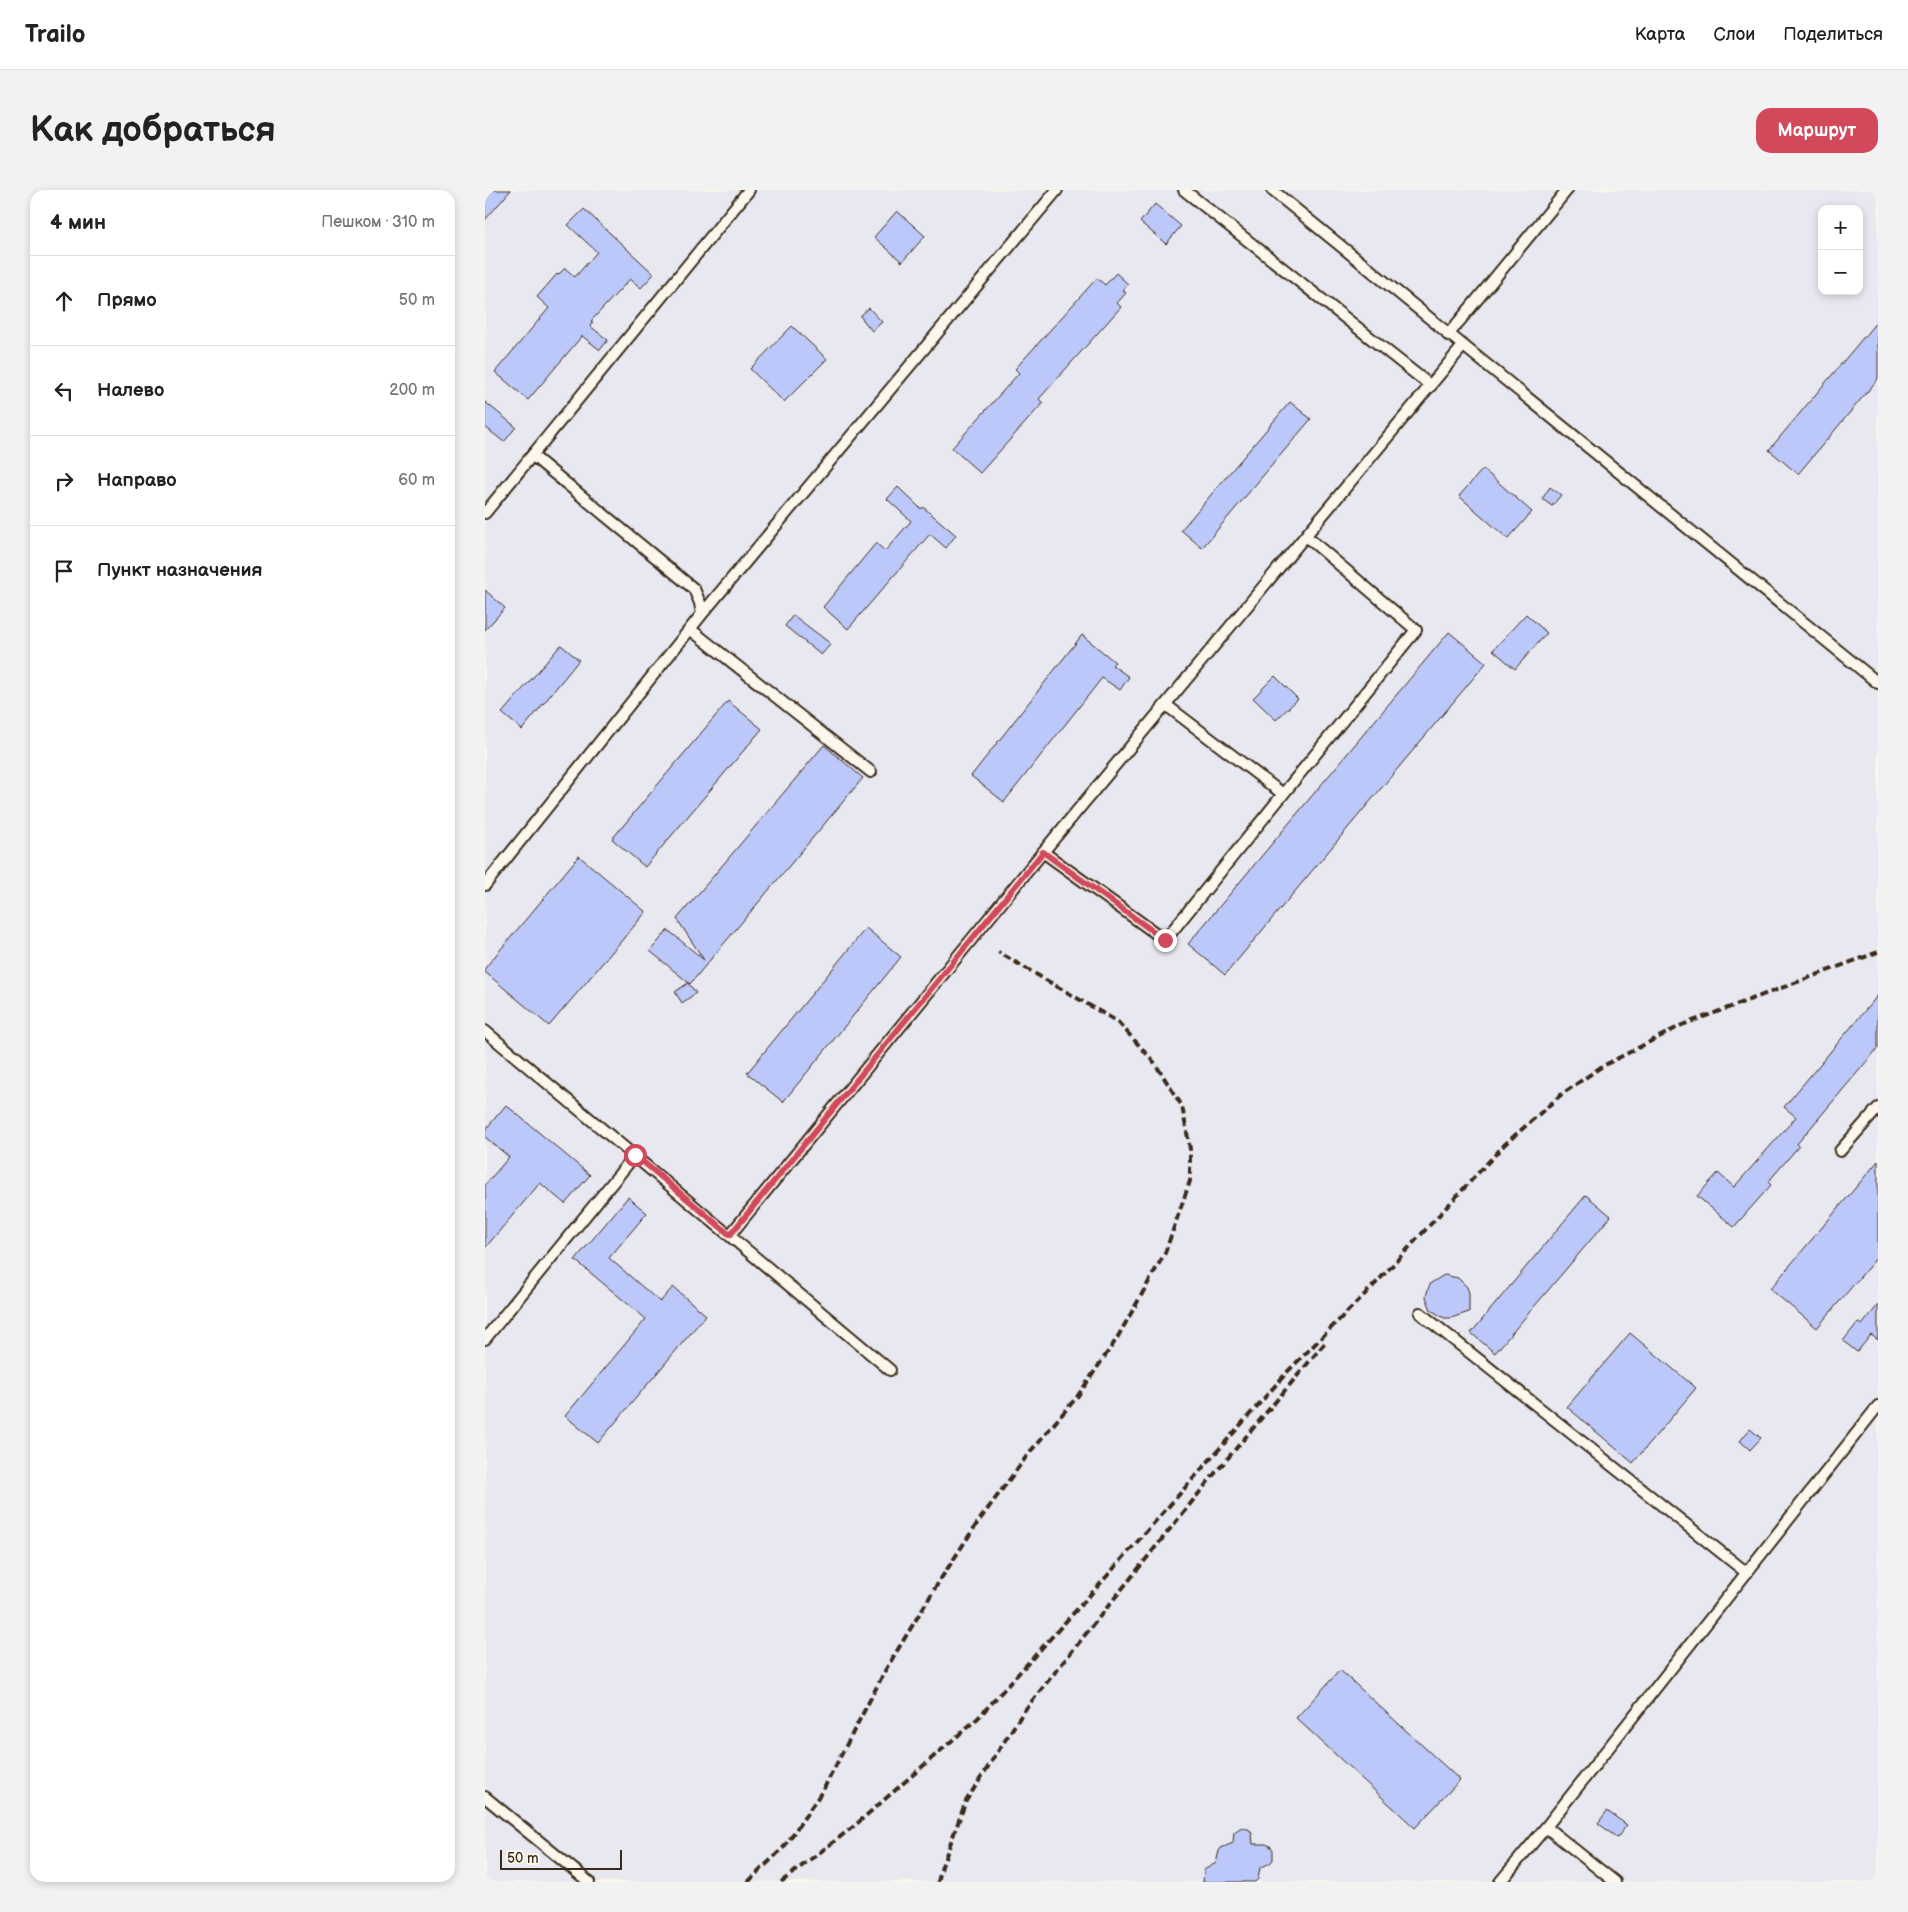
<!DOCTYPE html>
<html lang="ru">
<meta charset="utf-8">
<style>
:root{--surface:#fff;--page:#f2f2f2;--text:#222;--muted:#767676;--line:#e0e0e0;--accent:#d1495b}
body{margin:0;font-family:"Balsamiq Sans",sans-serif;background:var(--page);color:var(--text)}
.controls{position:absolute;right:15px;top:15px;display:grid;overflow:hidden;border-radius:10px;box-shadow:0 2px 8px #0003}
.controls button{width:45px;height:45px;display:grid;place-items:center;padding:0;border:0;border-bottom:1px solid var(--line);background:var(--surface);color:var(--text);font:25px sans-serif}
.scale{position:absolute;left:15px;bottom:12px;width:122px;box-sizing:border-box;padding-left:5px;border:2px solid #3b2a1e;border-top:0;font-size:14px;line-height:18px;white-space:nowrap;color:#3b2a1e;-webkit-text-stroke:4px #fbf7ec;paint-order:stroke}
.stop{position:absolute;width:15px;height:15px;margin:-11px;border:4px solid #d1495b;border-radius:50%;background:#fff}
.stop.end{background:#d1495b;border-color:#fff;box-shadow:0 1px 5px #0008}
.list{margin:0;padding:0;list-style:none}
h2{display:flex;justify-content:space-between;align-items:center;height:65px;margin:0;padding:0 20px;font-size:21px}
h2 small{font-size:16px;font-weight:400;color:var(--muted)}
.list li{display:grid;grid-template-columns:32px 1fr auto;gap:15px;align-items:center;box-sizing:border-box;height:90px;padding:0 20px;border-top:1px solid var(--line)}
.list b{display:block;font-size:19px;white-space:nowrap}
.list em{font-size:16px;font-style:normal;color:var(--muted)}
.icon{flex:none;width:28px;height:28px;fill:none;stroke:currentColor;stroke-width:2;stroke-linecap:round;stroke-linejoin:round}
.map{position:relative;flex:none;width:1393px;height:1692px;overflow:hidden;border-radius:15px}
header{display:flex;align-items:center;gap:30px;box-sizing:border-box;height:70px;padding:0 25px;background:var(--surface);border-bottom:1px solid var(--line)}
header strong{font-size:24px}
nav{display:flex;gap:28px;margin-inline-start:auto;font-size:18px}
.intro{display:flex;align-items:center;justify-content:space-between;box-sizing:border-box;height:120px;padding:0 30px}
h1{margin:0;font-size:35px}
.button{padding:12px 22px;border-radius:15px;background:var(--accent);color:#fff;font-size:18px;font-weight:700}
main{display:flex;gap:30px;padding:0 30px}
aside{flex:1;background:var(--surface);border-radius:15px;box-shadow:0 2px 8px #0003}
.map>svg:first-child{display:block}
.built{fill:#e8e9f0;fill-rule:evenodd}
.building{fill:#bcc8f9;stroke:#3b2a1e}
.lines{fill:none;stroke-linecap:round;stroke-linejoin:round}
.lane-casing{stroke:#3b2a1e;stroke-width:14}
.lane{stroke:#fbf7ec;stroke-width:10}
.rail{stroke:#3b2a1e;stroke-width:4;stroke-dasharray:8 4;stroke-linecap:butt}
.route{stroke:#d1495b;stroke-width:6}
</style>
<header>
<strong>Trailo</strong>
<nav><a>Карта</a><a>Слои</a><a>Поделиться</a></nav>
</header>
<div class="intro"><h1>Как добраться</h1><a class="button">Маршрут</a></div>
<main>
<aside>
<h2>4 мин<small>Пешком · 310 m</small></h2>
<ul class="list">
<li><svg class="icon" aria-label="ahead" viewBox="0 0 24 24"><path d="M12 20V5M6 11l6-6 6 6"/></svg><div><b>Прямо</b></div><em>50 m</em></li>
<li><svg class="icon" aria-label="left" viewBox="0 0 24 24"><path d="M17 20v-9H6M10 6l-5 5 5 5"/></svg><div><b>Налево</b></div><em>200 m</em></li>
<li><svg class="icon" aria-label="right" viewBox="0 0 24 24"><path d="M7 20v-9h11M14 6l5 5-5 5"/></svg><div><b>Направо</b></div><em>60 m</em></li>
<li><svg class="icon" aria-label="arrive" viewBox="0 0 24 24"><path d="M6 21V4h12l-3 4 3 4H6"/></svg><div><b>Пункт назначения</b></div></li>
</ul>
</aside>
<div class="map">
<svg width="1393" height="1692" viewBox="0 0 1393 1692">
<rect width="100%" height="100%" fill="#fbf7ec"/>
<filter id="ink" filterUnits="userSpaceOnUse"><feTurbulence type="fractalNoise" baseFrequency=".02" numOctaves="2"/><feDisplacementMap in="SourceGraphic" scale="10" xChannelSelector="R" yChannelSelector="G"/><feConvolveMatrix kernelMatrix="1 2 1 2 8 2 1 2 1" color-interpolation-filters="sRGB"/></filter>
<g filter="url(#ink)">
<path class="built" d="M 0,0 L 1393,0 L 1393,1692 L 0,1692 ZM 1337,19 L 1374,19 L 1374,101 L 1337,101 Z"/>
<path class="building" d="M 0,0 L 26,0 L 0,30 Z
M 670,14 L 696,36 L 681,54 L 655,32 Z
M 99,19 L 169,84 L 156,98 L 145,89 L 106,131 L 108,132 L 105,136 L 123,150 L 115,160 L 97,146 L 43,210 L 10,182 L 64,118 L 52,107 L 72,84 L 73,85 L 80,78 L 90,87 L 112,62 L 83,35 Z
M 412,21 L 440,46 L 417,72 L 389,47 Z
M 631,83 L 643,94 L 638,100 L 641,103 L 632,113 L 636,117 L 554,209 L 558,213 L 495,283 L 467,258 L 534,183 L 530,179 L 612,88 L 620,95 Z
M 384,118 L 397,132 L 387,141 L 375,126 Z
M 1393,130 L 1393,189 L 1313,284 L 1284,260 Z
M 307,136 L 342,169 L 299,212 L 265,179 Z
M 0,212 L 31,237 L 19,252 L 0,237 Z
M 805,212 L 826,229 L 717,358 L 696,340 Z
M 998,279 L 1047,322 L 1023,349 L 974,306 Z
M 413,297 L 436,319 L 438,317 L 471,345 L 461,358 L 445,344 L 363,439 L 338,417 L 391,353 L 400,361 L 426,331 L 402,309 Z
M 1065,297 L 1076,305 L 1067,316 L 1057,309 Z
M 0,400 L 20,418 L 0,440 Z
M 1041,424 L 1062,443 L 1030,479 L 1008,460 Z
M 308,425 L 346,454 L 336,465 L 300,436 Z
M 964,442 L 1001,473 L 740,785 L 703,754 Z
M 597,445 L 630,472 L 627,475 L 644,487 L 635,500 L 617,488 L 519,612 L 486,586 Z
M 76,455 L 94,470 L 37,540 L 17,523 Z
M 790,486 L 813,509 L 791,530 L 768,508 Z
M 243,511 L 277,539 L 160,677 L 127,649 Z
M 339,555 L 378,588 L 205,794 L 165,761 L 183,740 L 219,770 L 192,729 Z
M 94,666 L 161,722 L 64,836 L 0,782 L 0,778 Z
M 381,738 L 416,767 L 298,912 L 262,883 Z
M 203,793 L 211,803 L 197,813 L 190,802 Z
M 1393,805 L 1393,858 L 1312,954 L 1314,956 L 1283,992 L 1286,995 L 1249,1037 L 1212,1006 L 1233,983 L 1249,997 L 1311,927 L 1299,917 Z
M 21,915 L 105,985 L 80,1014 L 55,993 L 0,1058 L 0,995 L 24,967 L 0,947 L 0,940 Z
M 1393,971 L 1393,1066 L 1332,1138 L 1285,1099 Z
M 1101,1005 L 1126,1026 L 1010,1163 L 986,1143 Z
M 143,1007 L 162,1023 L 124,1068 L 175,1112 L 188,1097 L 221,1125 L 113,1253 L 80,1226 L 161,1129 L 90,1070 Z
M 959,1085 L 973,1088 L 982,1097 L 984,1103 L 984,1122 L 966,1128 L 959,1128 L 946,1120 L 941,1107 L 943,1099 L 946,1093 Z
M 1393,1115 L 1393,1150 L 1386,1145 L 1372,1162 L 1358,1151 L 1373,1132 L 1377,1135 Z
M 1145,1143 L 1211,1198 L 1148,1273 L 1082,1217 Z
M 1265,1239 L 1276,1248 L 1265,1260 L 1255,1251 Z
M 855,1480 L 975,1590 L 930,1638 L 811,1528 Z
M 1122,1621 L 1142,1635 L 1132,1648 L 1113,1633 Z
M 757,1637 L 765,1640 L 767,1644 L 768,1654 L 781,1654 L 785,1656 L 788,1660 L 788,1670 L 785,1673 L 775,1678 L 773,1689 L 770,1692 L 718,1692 L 719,1680 L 731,1673 L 734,1661 L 736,1658 L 748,1653 L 749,1642 Z"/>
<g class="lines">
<defs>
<path id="lane" d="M 699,0 L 946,196
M 787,0 L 1393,493
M 963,145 L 1082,0
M 48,266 L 209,399 L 215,413 L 217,424
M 0,323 L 264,0
M 205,439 L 386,582
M 681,515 L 798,604
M 558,662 L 680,750 L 931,440 L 822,347
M 0,695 L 217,424 L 572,0
M 0,841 L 405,1180
M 1355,961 L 1393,918
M 245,1045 L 558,662 L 978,156
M 935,1123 L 1262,1383
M 0,1149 L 150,965
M 0,1607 L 104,1692
M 1061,1637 L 1130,1692
M 1015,1692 L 1061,1637 L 1393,1216"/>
</defs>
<use href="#lane" class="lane-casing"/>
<use href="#lane" class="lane"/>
<path class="rail" d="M 263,1692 L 299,1657 L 338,1600 L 401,1479 L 455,1390 L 493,1332 L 544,1263 L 592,1207 L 631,1150 L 680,1063 L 705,991 L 705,959 L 697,916 L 669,872 L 633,832 L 513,762
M 296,1692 L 368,1637 L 493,1528 L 615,1394 L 804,1180 L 892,1092 L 1020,954 L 1077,904 L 1116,877 L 1197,835 L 1393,762
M 453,1692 L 457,1676 L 481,1611 L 539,1521 L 726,1288 L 840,1153"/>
</g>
</g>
<g class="lines" filter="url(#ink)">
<path class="route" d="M 150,965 L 245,1045 L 558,662 L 680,750"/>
</g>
</svg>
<div class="controls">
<button>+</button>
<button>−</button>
</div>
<div class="scale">50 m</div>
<div class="stop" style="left:150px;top:965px"></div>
<div class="stop end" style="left:680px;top:750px"></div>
</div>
</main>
